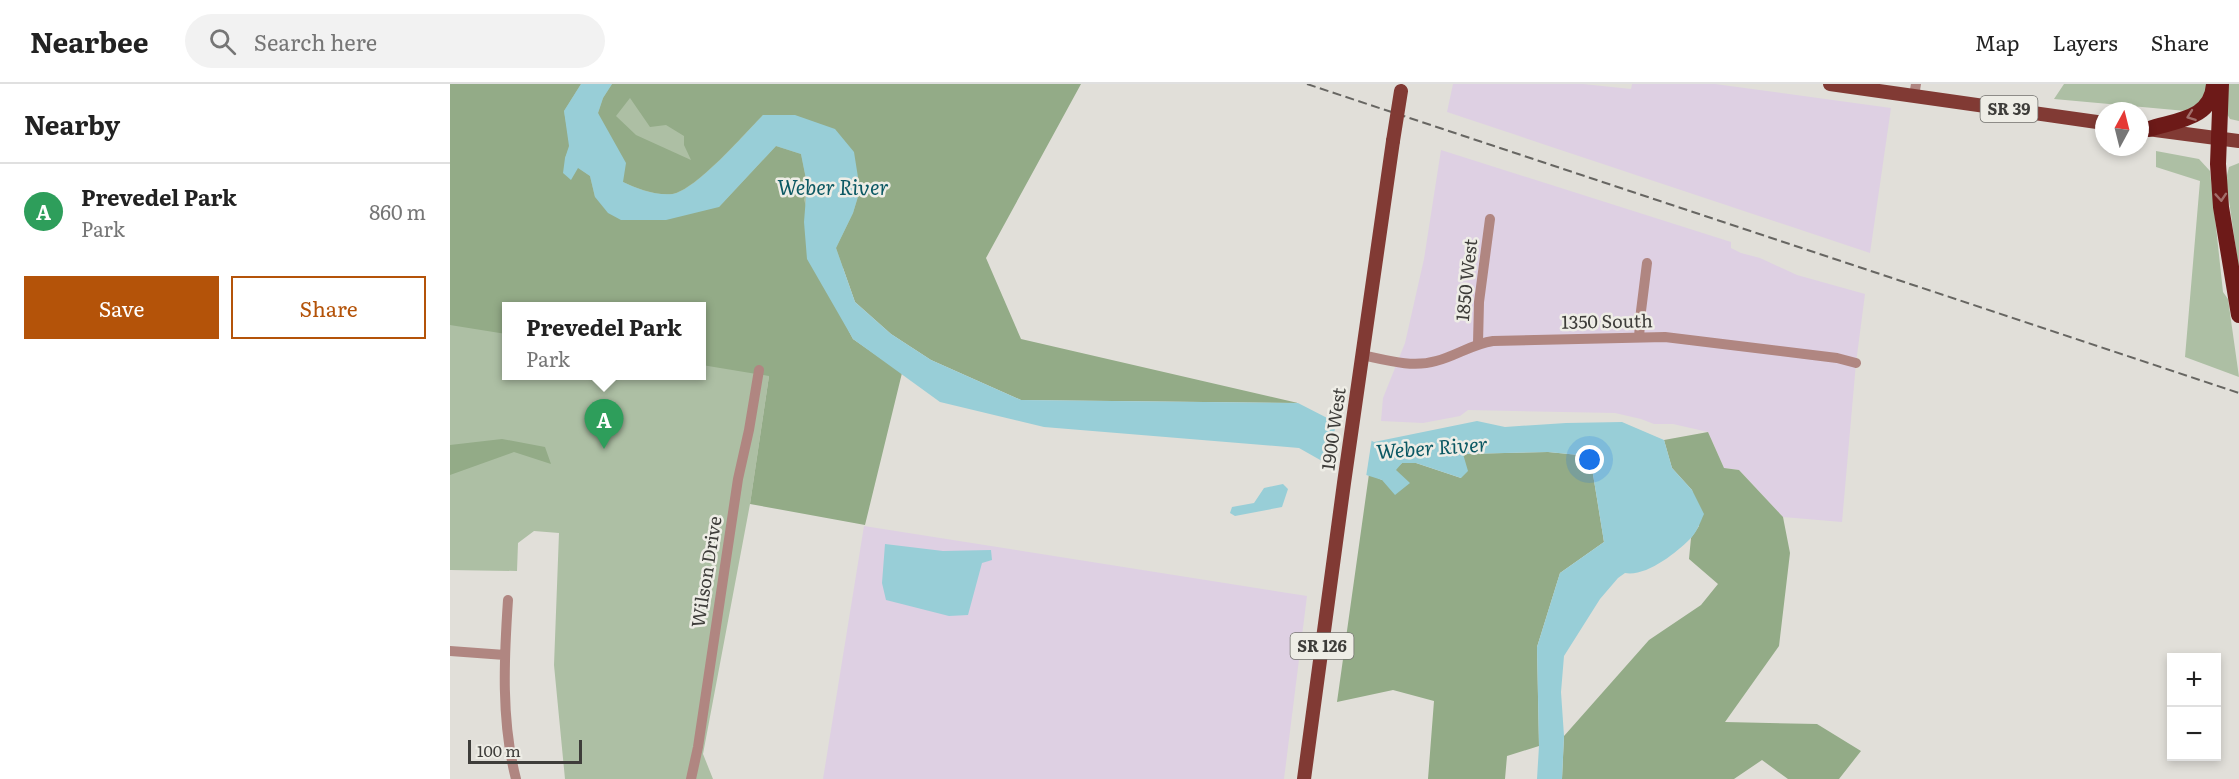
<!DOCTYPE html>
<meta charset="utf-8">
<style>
:root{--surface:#fff;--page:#f2f2f2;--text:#222;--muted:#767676;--line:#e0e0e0;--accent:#b45309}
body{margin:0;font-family:Literata,serif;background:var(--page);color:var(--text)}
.controls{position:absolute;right:18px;bottom:18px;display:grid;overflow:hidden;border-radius:0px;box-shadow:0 3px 9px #0003}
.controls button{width:54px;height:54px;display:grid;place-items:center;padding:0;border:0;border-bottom:2px solid var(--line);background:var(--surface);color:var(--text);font:30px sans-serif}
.compass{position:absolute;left:1645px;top:18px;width:54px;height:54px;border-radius:50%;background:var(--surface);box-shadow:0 3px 9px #0003;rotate:7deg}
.scale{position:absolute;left:18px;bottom:15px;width:114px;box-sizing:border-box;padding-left:6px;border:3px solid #3e3d3a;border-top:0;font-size:16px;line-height:21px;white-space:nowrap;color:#3e3d3a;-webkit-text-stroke:4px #eeede6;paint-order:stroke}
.you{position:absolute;left:1140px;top:376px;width:21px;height:21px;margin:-15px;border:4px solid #fff;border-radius:50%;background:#1a73e8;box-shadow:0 0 0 9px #1a73e833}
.badge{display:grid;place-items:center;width:39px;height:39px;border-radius:50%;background:var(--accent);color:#fff;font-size:20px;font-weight:700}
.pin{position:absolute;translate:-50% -50px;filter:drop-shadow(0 2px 3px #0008)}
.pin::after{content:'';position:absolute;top:32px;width:21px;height:18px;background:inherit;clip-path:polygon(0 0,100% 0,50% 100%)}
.popup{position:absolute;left:52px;top:218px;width:204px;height:78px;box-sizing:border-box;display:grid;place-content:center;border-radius:0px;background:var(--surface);filter:drop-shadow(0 2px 4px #0005);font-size:20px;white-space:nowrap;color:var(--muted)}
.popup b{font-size:22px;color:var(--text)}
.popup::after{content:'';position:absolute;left:50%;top:100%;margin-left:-12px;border:12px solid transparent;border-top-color:var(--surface)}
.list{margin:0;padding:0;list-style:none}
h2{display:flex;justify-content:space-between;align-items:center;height:78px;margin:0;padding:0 24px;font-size:26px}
h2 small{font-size:20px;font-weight:400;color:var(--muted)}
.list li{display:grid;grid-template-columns:39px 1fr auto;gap:18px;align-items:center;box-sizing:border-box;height:96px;padding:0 24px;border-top:2px solid var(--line)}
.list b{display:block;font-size:22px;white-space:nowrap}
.list p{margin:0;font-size:20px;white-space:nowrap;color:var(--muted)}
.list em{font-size:20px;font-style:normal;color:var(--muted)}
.actions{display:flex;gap:12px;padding:18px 24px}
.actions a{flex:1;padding:14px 0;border:2px solid var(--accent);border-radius:0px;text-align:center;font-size:21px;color:var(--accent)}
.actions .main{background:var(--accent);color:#fff}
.icon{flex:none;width:33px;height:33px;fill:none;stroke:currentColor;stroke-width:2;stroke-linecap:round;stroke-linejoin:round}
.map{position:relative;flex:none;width:1789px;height:695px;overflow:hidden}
header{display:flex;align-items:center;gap:36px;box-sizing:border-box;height:84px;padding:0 30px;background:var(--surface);border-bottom:2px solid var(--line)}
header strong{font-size:28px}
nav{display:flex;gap:33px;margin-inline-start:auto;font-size:21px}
.search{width:420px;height:54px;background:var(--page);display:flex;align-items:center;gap:15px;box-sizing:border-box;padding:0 21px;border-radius:33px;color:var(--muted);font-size:22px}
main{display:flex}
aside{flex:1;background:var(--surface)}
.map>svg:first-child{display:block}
.industrial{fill:#ded0e3}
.green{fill:#adbfa4;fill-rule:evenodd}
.forest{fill:#93ab87;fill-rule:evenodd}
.water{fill:#98ced7}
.pier{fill:#e1dfd9}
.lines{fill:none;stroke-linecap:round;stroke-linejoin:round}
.minor{stroke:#b08681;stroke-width:10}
.major{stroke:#813a34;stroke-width:14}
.highway{stroke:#6d1a18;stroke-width:16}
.rail{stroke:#676662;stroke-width:2;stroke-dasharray:9 4.5;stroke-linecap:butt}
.major-bridge{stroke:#813a34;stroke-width:14}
.oneway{stroke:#a16e6a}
.labels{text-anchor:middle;stroke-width:5;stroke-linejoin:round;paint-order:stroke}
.shield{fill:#eeede6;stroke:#73726e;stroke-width:1.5}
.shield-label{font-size:16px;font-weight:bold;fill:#3e3d3a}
.street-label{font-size:18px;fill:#3e3d3a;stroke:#eeede6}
.water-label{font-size:20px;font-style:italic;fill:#0b5863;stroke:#eeede6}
</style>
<header>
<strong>Nearbee</strong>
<div class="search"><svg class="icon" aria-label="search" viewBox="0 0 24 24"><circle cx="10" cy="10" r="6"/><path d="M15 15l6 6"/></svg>Search here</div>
<nav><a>Map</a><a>Layers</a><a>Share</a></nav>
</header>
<main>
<aside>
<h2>Nearby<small></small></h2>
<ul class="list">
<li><span class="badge" style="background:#2e9e5b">A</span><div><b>Prevedel Park</b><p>Park</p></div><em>860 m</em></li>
</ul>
<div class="actions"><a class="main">Save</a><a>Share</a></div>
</aside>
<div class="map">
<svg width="1789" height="695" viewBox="0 0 1789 695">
<rect width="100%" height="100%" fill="#e1dfd9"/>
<path class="industrial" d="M 1003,0 L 1133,0 L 1181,5 L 1182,0 L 1265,0 L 1441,24 L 1420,169 L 997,28 Z
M 991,66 L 1281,158 L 1281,164 L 1291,169 L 1310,174 L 1347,191 L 1415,210 L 1406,279 L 1392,438 L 1333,433 L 1289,386 L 1274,384 L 1258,348 L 1223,340 L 1204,340 L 1191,335 L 1165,329 L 1018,326 L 1010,332 L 973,339 L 931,337 L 933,314 L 955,259 L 974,175 Z
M 414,442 L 857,512 L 834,695 L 373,695 Z"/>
<path class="green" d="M 0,0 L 518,0 L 319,292 L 300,420 L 253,670 L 263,695 L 115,695 L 104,581 L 109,449 L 84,447 L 68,459 L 67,487 L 0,486 ZM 57,222 L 252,222 L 252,292 L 57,292 Z
M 1614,0 L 1759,0 L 1756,14 L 1736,27 L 1604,15 Z
M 1777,0 L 1789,0 L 1789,37 L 1780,35 L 1777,30 Z
M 1706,67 L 1749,75 L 1760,87 L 1773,208 L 1778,215 L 1789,293 L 1735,273 L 1750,97 L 1706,83 Z
M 1789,79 L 1789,187 L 1776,95 L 1779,83 Z"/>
<path class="forest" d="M 0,0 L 131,0 L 114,27 L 120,62 L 115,74 L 140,92 L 145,113 L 269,123 L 326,62 L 351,70 L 357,100 L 354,116 L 390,230 L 403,255 L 452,289 L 415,441 L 300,420 L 319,292 L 252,281 L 252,222 L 57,222 L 56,250 L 0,241 Z
M 162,0 L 631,0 L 536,174 L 571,255 L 848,319 L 571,316 L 481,276 L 441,250 L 405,218 L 386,164 L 403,129 L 410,106 L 313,31 C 294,50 246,106 222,110 C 207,112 186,104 173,98 L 148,29 L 153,14 ZM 180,14 L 200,43 L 216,41 L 234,52 L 234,61 L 241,76 L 186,51 L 166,32 Z
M 1258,348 L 1274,384 L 1289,386 L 1333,433 L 1340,469 L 1329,562 L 1275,638 L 1367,640 L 1411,667 L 1389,695 L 1338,695 L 1312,676 L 1284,695 L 1112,695 L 1114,652 L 1199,556 L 1251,521 L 1268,500 L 1239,475 L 1241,454 L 1249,442 L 1242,406 L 1222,384 L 1214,356 Z
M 52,355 L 95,363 L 101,380 L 64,368 L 0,391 L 0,361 Z
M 1098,368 L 1129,371 L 1141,378 L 1154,458 L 1110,489 L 1087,563 L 1089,662 L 1057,672 L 1055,695 L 978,695 L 984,617 L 943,606 L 887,618 L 919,390 L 932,396 L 952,379 L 966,379 L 1011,394 L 1012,370 Z"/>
<path class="water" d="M 131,0 L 162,0 L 153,14 L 148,29 L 176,79 L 173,98 C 187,105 206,112 223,110 C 246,106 295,50 313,31 L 345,31 L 385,45 L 404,68 L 410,106 L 403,129 L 386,164 L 405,218 L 441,250 L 481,276 L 571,316 L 848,319 L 924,358 L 1027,337 L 1055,343 L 1116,339 L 1172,338 L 1214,356 L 1222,384 L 1242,406 L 1254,430 C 1250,439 1247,448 1240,455 C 1226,469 1196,493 1175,489 L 1168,494 L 1150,515 L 1114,572 L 1111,608 L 1114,652 L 1112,695 L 1087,695 L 1089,662 L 1087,563 L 1110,489 L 1154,458 L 1141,378 L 1129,371 L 1098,368 L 1013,370 L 1018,387 L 1011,394 L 966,379 L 952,379 L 946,386 L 960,399 L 945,411 L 932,396 L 872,377 L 849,364 L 594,343 L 490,318 L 403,255 L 357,175 L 354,138 L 357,100 L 351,70 L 326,62 L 269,123 L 216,136 L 171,136 L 158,129 L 145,113 L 140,92 L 128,84 L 121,96 L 113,89 L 115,74 L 119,62 L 114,27 Z
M 833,400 L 838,405 L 832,423 L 785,432 L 780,429 L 782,423 L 804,419 L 814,404 Z
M 435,460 L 493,467 L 541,466 L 542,476 L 532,479 L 518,531 L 499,532 L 436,516 L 432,499 Z"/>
<path class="pier" d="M 886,336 L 922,354 L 916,393 L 880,382 Z"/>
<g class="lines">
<path class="minor" d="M 1464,12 L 1466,0
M 1189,253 L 1191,227 L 1197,179
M 1028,259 L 1029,218 L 1040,135
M 912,271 C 936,276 962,284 986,277 C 1006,272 1022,260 1043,257 L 1215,253 L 1387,274 L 1406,279
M 58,516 C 54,575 51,637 66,695
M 0,567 L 55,571
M 241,695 L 248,663 L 288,395 L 299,346 L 309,286"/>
<path class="major" d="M 1380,0 L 1654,39
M 1690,44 L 1789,57
M 854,695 L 894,399 L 943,57"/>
<path class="highway" d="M 1771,0 L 1768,80 L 1771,123 L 1789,231
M 1699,45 C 1727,36 1762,35 1764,0"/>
<path class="rail" d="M 857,0 L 1789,309"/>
<path class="major-bridge" d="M 943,57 L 951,7"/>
</g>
<defs><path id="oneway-chevron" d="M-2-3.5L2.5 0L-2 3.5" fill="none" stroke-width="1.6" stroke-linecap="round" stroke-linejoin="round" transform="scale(1.5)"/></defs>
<g class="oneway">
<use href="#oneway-chevron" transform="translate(1741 32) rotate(160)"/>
<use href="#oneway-chevron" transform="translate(1771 113) rotate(86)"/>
</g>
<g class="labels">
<g class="shield">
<rect x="1530.5" y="12" width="57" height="26" rx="4.5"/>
<rect x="840.5" y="549" width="63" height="26" rx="4.5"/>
</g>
<g class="shield-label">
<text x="1559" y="31">SR 39</text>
<text x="872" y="568">SR 126</text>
</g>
<g class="street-label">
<text transform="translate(1017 196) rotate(-84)" y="6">1850 West</text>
<text transform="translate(1157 238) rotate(-1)" y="6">1350 South</text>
<text transform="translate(884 345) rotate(-82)" y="6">1900 West</text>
<text transform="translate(257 488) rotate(-81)" y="6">Wilson Drive</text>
</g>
<g class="water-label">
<text x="383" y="111">Weber River</text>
<text transform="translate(982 364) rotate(-4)" y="7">Weber River</text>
</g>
</g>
</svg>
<div class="controls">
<button>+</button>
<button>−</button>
</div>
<svg class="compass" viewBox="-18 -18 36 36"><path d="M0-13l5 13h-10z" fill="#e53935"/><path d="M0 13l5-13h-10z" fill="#767676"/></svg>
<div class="scale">100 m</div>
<div class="you"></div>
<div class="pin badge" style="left:154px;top:365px;background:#2e9e5b">A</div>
<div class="popup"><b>Prevedel Park</b>Park</div>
</div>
</main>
